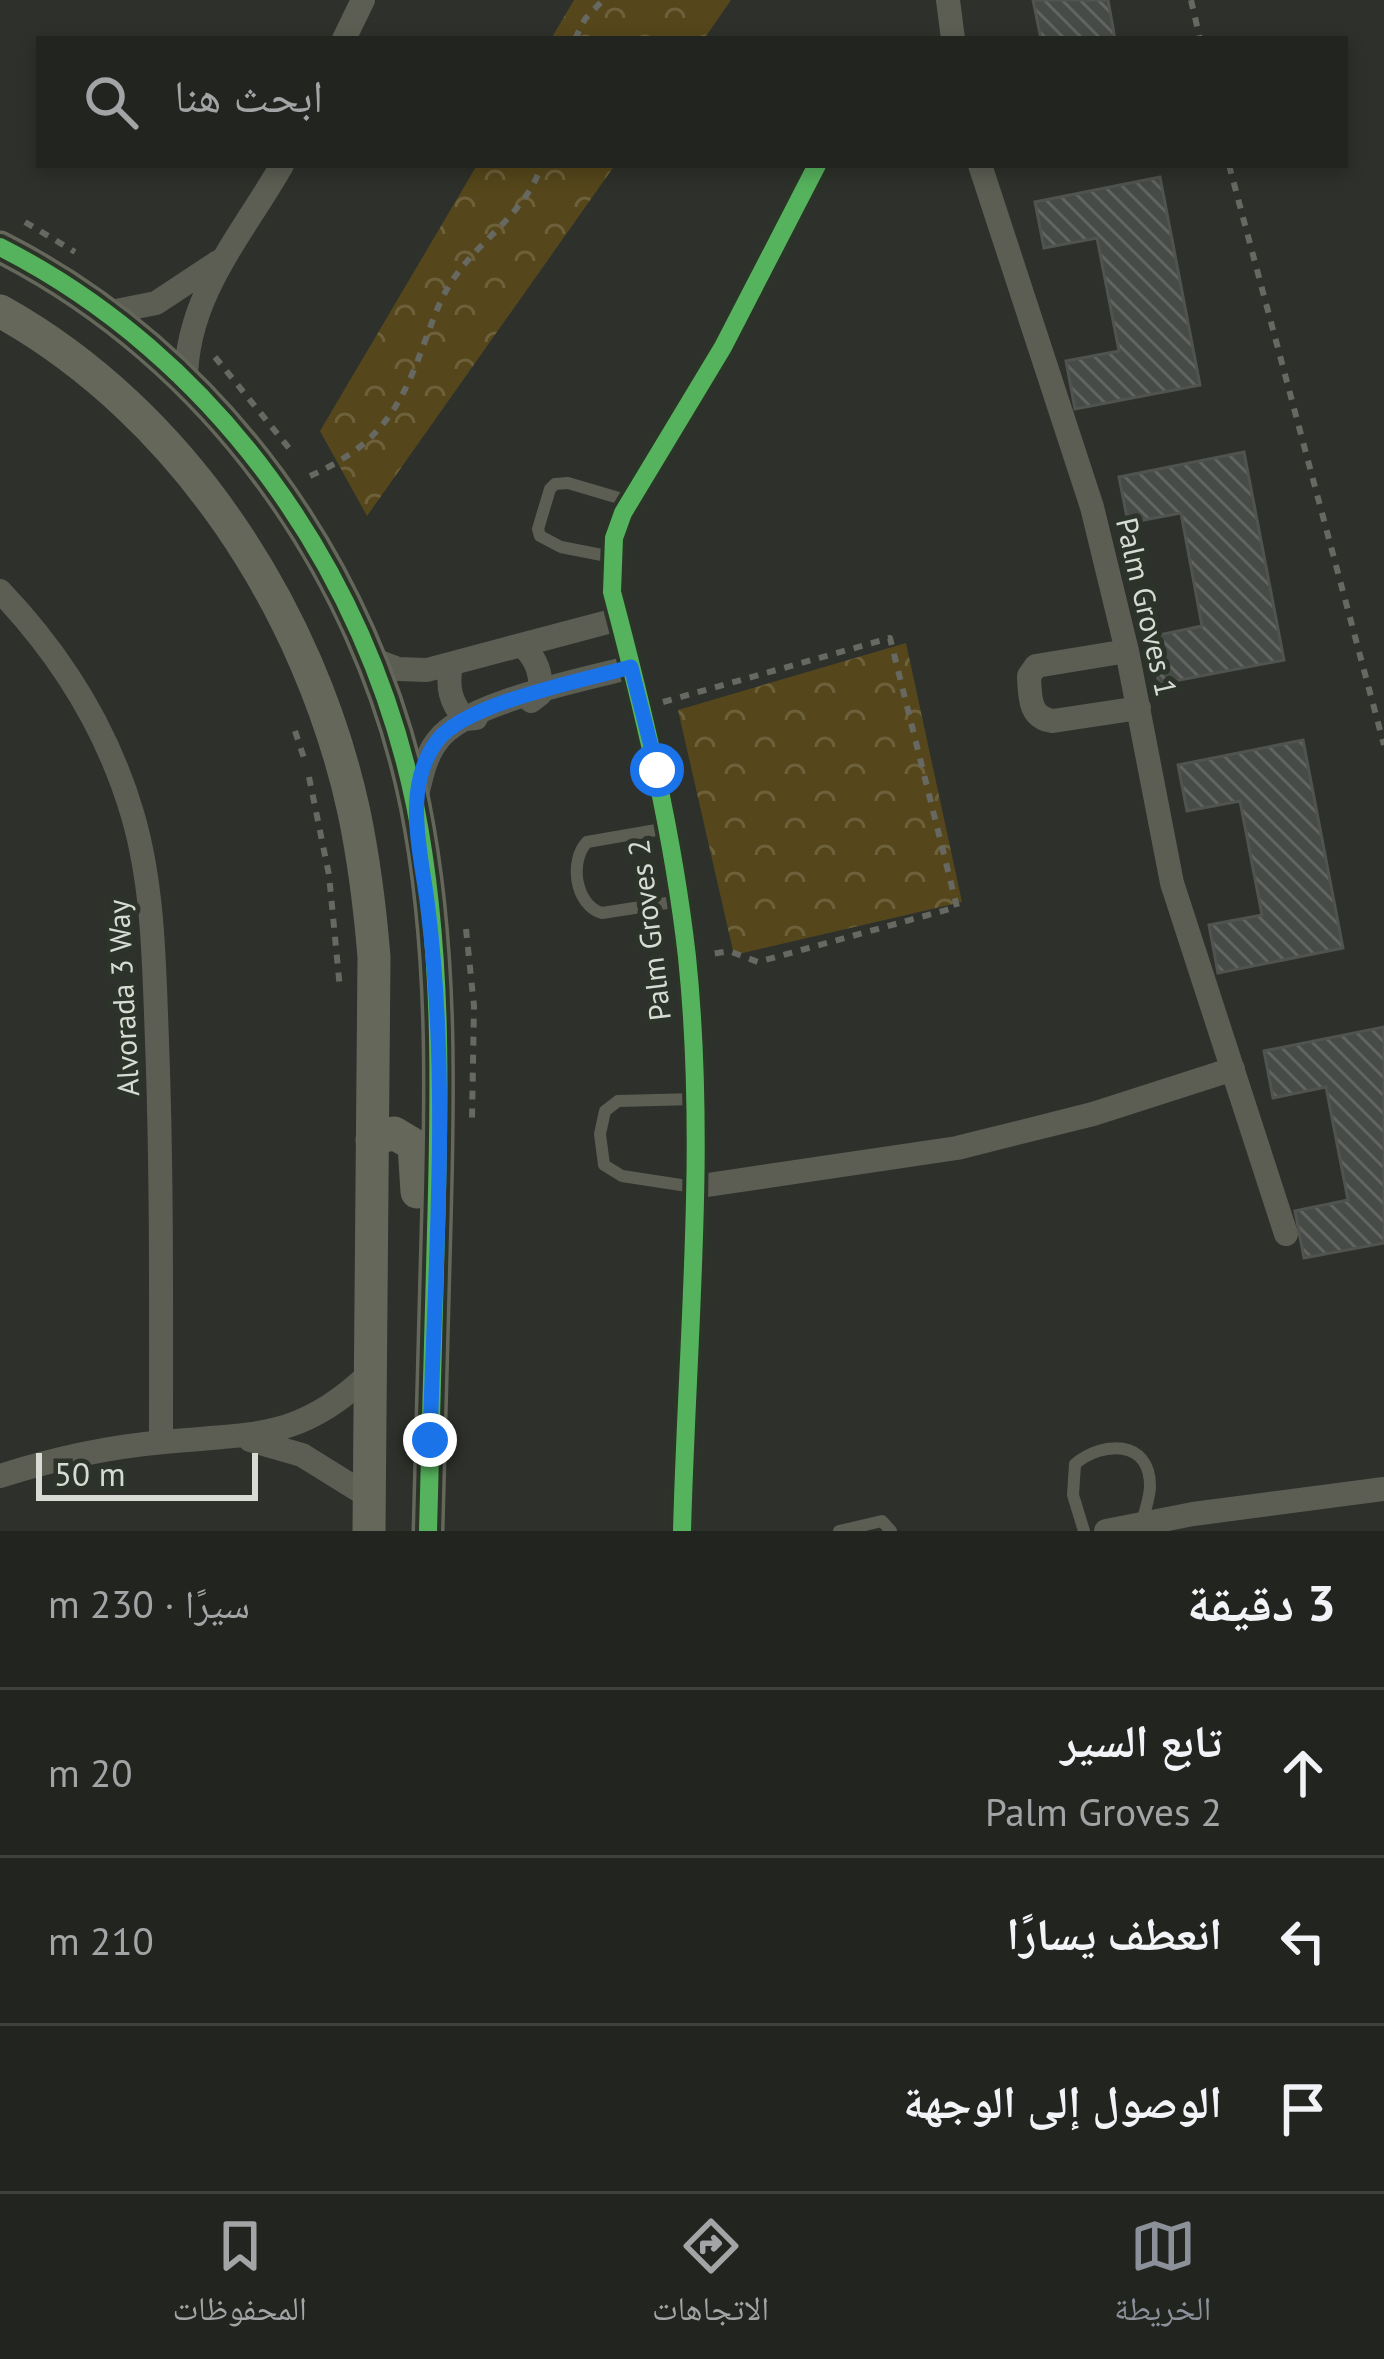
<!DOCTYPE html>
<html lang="ar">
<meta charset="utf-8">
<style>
:root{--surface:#222420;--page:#2a2c29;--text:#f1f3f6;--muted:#a2a4a5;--line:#3f413e;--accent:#8c9099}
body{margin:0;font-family:"PT Sans","Noto Naskh Arabic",sans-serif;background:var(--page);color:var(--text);direction:rtl}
.scale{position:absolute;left:36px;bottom:30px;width:222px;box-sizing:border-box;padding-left:12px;border:6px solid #d7dbd4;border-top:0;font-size:33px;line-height:42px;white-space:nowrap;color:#d7dbd4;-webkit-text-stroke:9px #2c3328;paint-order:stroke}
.stop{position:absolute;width:36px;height:36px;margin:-27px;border:9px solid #1a73e8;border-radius:50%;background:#fff}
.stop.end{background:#1a73e8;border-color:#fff;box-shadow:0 3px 12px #0008}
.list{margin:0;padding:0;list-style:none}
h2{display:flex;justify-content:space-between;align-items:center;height:156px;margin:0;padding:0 48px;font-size:51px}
h2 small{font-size:39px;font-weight:400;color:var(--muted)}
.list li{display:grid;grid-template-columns:78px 1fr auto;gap:36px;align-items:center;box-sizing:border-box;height:168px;padding:0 48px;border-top:3px solid var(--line)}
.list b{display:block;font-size:45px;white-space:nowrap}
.list p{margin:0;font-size:39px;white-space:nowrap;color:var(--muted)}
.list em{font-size:39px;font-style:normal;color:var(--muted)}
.icon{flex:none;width:66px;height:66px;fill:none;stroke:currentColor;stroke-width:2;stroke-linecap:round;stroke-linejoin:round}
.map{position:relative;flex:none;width:1384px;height:1531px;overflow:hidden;direction:ltr}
.search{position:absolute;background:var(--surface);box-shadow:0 6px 18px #0003;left:36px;right:36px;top:36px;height:132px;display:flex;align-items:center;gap:30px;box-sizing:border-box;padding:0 42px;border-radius:0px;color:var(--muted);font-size:45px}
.sheet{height:660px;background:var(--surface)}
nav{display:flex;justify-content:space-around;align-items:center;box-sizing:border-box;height:168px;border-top:3px solid var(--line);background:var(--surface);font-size:33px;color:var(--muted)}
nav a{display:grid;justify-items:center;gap:6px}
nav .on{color:var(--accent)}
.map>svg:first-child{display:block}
.forest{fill:url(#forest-crowns)}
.building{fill:url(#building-back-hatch);stroke:#50534f;stroke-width:3}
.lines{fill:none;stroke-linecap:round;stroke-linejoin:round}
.path{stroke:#666861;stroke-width:6;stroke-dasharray:9 9;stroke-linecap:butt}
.lane{stroke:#5c5e53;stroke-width:12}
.street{stroke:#5c5e53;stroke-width:24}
.secondary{stroke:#66675b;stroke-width:33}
.cycleway-casing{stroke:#2c3328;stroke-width:26}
.cycleway{stroke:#56b35d;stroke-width:18}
.route{stroke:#1a73e8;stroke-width:15}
.labels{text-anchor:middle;stroke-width:10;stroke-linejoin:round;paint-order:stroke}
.street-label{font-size:30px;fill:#d7dbd4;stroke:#2c3328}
</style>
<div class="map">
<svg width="1384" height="1531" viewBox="0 0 1384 1531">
<defs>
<pattern id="forest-crowns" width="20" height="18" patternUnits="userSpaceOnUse" patternTransform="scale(3)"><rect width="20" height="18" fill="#55471b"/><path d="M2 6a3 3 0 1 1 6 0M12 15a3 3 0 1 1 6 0" fill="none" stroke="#6d613b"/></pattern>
<pattern id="building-back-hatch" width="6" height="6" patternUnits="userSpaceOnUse" patternTransform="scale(3)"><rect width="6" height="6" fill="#474b47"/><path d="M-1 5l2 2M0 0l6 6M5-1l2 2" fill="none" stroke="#616461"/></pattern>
</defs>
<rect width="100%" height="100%" fill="#2d302b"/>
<path class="forest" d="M 574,0 L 731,0 L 704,39 L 551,39 Z
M 477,165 L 615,165 L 367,516 L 320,431 Z
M 906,643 L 962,902 L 734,955 L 678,710 Z"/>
<path class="building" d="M 1033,0 L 1108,0 L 1115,39 L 1041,39 Z
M 1160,177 L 1200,385 L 1075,409 L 1066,361 L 1119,351 L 1097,238 L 1044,248 L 1035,202 Z
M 1244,452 L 1284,660 L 1159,684 L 1150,637 L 1202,626 L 1181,513 L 1128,523 L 1119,477 Z
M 1303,740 L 1343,948 L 1218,973 L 1209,925 L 1262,915 L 1240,801 L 1187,811 L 1178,765 Z
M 1384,1027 L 1384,1243 L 1304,1258 L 1295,1211 L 1348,1200 L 1326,1087 L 1273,1098 L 1264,1051 Z"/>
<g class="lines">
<path class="path" d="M 1191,0 L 1200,39
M 575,39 L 585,19 L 603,0
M 1229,165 L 1384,745
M 25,222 L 75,252
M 215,357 L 293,453
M 310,476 C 374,447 398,415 422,349 C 431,326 438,302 452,281 C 481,237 522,218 542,165
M 663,702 L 890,638 L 957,907 L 758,962 L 729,951 L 712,954
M 295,731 L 304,758
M 309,777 L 329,875 L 340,989
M 466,929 L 474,1006 L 472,1120"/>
<path class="lane" d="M 612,557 L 561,547 L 540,536 L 538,529 L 550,489 L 555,484 L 568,483 L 629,501
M 668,828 L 587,842 C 569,861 575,905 602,913 L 680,901
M 694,1187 L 622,1176 L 604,1165 L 600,1134 L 605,1111 L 618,1101 L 695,1099
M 839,1531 L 882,1521 L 891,1531
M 1084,1531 L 1073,1495 L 1075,1464 C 1102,1441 1150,1439 1150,1486 C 1150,1498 1144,1512 1142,1524"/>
<path class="street" d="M 948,0 L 953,39
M 344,39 L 363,0
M 980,165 L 1092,507 L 1127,651 L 1172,883 L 1286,1234
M 106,313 L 156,303 L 218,262
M 186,379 C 187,295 242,235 282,165
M 0,591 C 61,655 108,730 133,816 C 154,889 154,966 157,1041 C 162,1175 161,1308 161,1442
M 523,646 C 537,660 542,674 540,694 L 531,701
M 1127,651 L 1036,666 L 1029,676 C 1030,697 1029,718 1053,721 L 1139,708
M 369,658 L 398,669 L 427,670 L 619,619
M 451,665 C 447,687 450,702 465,719 L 476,718
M 415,802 C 421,781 424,757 438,740 C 466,702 584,680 631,667
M 694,1187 L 957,1148 L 1093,1114 L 1233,1069
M 250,1440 L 302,1455 L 368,1496
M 0,1476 C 53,1459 108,1447 164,1442 C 254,1433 299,1441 369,1374
M 682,1531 C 687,1340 707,1148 687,957 C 673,833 644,713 612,592 L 614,538 L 623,513 L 723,347 L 817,165
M 1106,1531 L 1193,1514 L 1384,1489"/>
<path class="secondary" d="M 0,247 C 215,356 367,570 415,805 C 443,945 440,1089 436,1231 C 433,1331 430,1431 428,1531
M 0,311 C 183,413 310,610 354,812 C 364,860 370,908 374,957 L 369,1531
M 372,1140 L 394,1133 L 414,1145 L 417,1192"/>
<defs>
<path id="cycleway" d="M 0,247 C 215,356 367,570 415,805 C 443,945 440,1089 436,1231 C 433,1331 430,1431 428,1531
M 682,1531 C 687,1340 707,1148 687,957 C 673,833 644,713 612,592 L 614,538 L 623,513 L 723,347 L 817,165"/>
</defs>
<use href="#cycleway" class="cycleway-casing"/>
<use href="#cycleway" class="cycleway"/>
</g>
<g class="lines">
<path class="route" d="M 430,1440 C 435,1263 450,1085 428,909 C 422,855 401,789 437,741 C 465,703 584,680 631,667 L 657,770"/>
</g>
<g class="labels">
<g class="street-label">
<text transform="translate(1146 607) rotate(77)" y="10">Palm Groves 1</text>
<text transform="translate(650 930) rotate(-97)" y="10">Palm Groves 2</text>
<text transform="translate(124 998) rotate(-93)" y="10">Alvorada 3 Way</text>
</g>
</g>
</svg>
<div class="scale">50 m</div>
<div class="stop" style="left:657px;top:770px"></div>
<div class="stop end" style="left:430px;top:1440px"></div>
<div class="search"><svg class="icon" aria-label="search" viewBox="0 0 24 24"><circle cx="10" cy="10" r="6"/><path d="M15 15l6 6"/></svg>ابحث هنا</div>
</div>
<section class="sheet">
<h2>3 دقيقة<small>سيرًا · 230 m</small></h2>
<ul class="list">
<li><svg class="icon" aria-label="ahead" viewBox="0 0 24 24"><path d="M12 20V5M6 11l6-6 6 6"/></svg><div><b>تابع السير</b><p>Palm Groves 2</p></div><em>20 m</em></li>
<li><svg class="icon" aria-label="left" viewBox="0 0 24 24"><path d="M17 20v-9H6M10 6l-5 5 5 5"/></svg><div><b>انعطف يسارًا</b></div><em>210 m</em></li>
<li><svg class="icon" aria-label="arrive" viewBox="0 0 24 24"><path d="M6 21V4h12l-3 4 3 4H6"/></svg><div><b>الوصول إلى الوجهة</b></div></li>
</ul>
</section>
<nav>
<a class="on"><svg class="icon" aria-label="map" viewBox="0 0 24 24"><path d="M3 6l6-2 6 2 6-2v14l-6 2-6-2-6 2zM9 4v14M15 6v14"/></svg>الخريطة</a>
<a><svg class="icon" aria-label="directions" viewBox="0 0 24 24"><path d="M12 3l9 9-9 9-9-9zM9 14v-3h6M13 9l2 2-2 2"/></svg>الاتجاهات</a>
<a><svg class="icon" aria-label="saved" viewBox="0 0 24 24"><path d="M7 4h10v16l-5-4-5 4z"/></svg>المحفوظات</a>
</nav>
